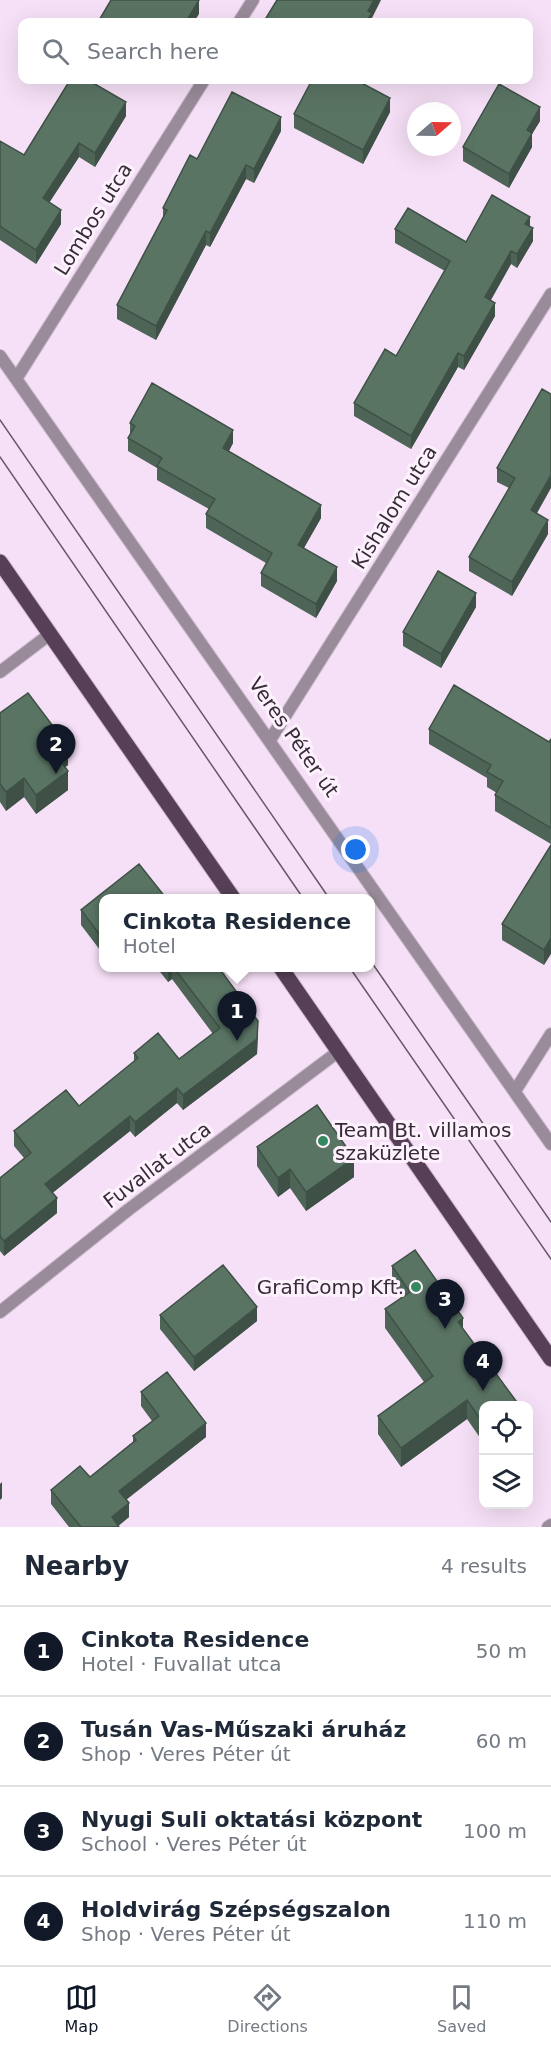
<!DOCTYPE html>
<meta charset="utf-8">
<style>
:root{--surface:#fff;--page:#f2f2f3;--text:#1f2937;--muted:#747a83;--line:#e0e1e3;--accent:#111827}
body{margin:0;font-family:"DejaVu Sans",sans-serif;background:var(--page);color:var(--text)}
.controls{position:absolute;right:18px;bottom:18px;display:grid;overflow:hidden;border-radius:12px;box-shadow:0 6px 24px #0002}
.controls button{width:54px;height:54px;display:grid;place-items:center;padding:0;border:0;border-bottom:2px solid var(--line);background:var(--surface);color:var(--text);font:30px sans-serif}
.compass{position:absolute;left:407px;top:102px;width:54px;height:54px;border-radius:50%;background:var(--surface);box-shadow:0 6px 24px #0002;rotate:70deg}
.you{position:absolute;left:356px;top:850px;width:21px;height:21px;margin:-15px;border:4px solid #fff;border-radius:50%;background:#1a73e8;box-shadow:0 0 0 9px #1a73e833}
.badge{display:grid;place-items:center;width:39px;height:39px;border-radius:50%;background:var(--accent);color:#fff;font-size:20px;font-weight:700}
.pin{position:absolute;translate:-50% -50px;filter:drop-shadow(0 2px 3px #0008)}
.pin::after{content:'';position:absolute;top:32px;width:21px;height:18px;background:inherit;clip-path:polygon(0 0,100% 0,50% 100%)}
.popup{position:absolute;left:99px;top:894px;width:276px;height:78px;box-sizing:border-box;display:grid;place-content:center;border-radius:12px;background:var(--surface);filter:drop-shadow(0 2px 4px #0005);font-size:20px;white-space:nowrap;color:var(--muted)}
.popup b{font-size:22px;color:var(--text)}
.popup::after{content:'';position:absolute;left:50%;top:100%;margin-left:-12px;border:12px solid transparent;border-top-color:var(--surface)}
.list{margin:0;padding:0;list-style:none}
h2{display:flex;justify-content:space-between;align-items:center;height:78px;margin:0;padding:0 24px;font-size:26px}
h2 small{font-size:20px;font-weight:400;color:var(--muted)}
.list li{display:grid;grid-template-columns:39px 1fr auto;gap:18px;align-items:center;box-sizing:border-box;height:90px;padding:0 24px;border-top:2px solid var(--line)}
.list b{display:block;font-size:22px;white-space:nowrap}
.list p{margin:0;font-size:20px;white-space:nowrap;color:var(--muted)}
.list em{font-size:20px;font-style:normal;color:var(--muted)}
.icon{flex:none;width:33px;height:33px;fill:none;stroke:currentColor;stroke-width:2;stroke-linecap:round;stroke-linejoin:round}
.map{position:relative;flex:none;width:551px;height:1527px;overflow:hidden}
.search{position:absolute;background:var(--surface);box-shadow:0 6px 24px #0002;left:18px;right:18px;top:18px;height:66px;display:flex;align-items:center;gap:15px;box-sizing:border-box;padding:0 21px;border-radius:12px;color:var(--muted);font-size:22px}
.sheet{height:438px;background:var(--surface)}
nav{display:flex;justify-content:space-around;align-items:center;box-sizing:border-box;height:84px;border-top:2px solid var(--line);background:var(--surface);font-size:16px;color:var(--muted)}
nav a{display:grid;justify-items:center;gap:3px}
nav .on{color:var(--accent)}
.map>svg:first-child{display:block}
.lines{fill:none;stroke-linecap:round;stroke-linejoin:round}
.minor-casing{stroke:#cfbcd0;stroke-width:14}
.primary-casing{stroke:#cfbcd0;stroke-width:17}
.minor{stroke:#998b99;stroke-width:12}
.primary{stroke:#574057;stroke-width:15}
.tram{stroke:#645864;stroke-width:1.5}
.wall{fill:#4d6456}
.shaded-wall{fill:#3f5146}
.building{fill:#5a7464;stroke:#3f5146;stroke-width:1.5}
.poi-dot{fill:#33895d;stroke:#fef1fe;stroke-width:2}
.labels{text-anchor:middle;stroke-width:6;stroke-linejoin:round;paint-order:stroke}
.street-label{font-size:20px;fill:#352c35;stroke:#fef1fe}
.poi-label{font-size:20px;fill:#352c35;stroke:#fef1fe;text-anchor:start}
</style>
<div class="map">
<svg width="551" height="1527" viewBox="0 0 551 1527">
<rect width="100%" height="100%" fill="#f6e0f7"/>
<g class="lines">
<defs>
<path id="minor" d="M 239,22 L 253,0
M 0,356 L 551,1144
M 16,379 L 204,80
M 0,672 L 50,634
M 270,740 L 551,294
M 515,1091 L 551,1034
M 0,1312 L 128,1210 L 339,1051
M 548,1527 L 551,1525"/>
<path id="primary" d="M 0,562 L 233,898
M 281,968 L 551,1359"/>
</defs>
<use href="#minor" class="minor-casing"/>
<use href="#primary" class="primary-casing"/>
<use href="#minor" class="minor"/>
<use href="#primary" class="primary"/>
<path class="tram" d="M 0,420 L 329,898
M 0,457 L 303,898
M 370,960 L 551,1222
M 350,968 L 551,1259"/>
</g>
<path class="wall" d="M 390,112 L 363,164 L 294,128 L 294,114 Z
M 126,116 L 95,167 L 79,157 L 49,203 L 61,224 L 36,264 L 0,240 L 0,141 L 24,155 Z
M 540,121 L 532,134 L 532,147 L 509,188 L 463,161 L 463,147 Z
M 281,131 L 254,183 L 246,179 L 210,247 L 206,245 L 156,340 L 117,319 L 117,305 L 163,218 L 163,208 L 197,159 Z
M 530,226 L 533,241 L 517,268 L 511,264 L 491,300 L 495,316 L 464,370 L 458,367 L 411,449 L 354,416 L 354,403 L 396,356 L 445,271 L 395,243 L 395,229 L 466,242 Z
M 551,394 L 537,513 L 548,534 L 512,596 L 469,571 L 469,557 L 509,488 L 497,482 L 497,468 Z
M 130,423 L 233,443 L 229,451 L 321,518 L 304,548 L 337,581 L 316,618 L 261,586 L 261,573 L 266,563 L 206,528 L 206,514 L 209,509 L 157,480 L 157,468 L 128,451 L 128,438 L 130,435 Z
M 476,607 L 441,668 L 403,646 L 403,632 Z
M 0,713 L 68,765 L 65,767 L 68,790 L 36,814 L 24,797 L 6,811 L 0,802 Z
M 429,729 L 549,742 L 551,739 L 551,844 L 495,811 L 495,795 L 497,793 L 487,787 L 487,778 L 429,744 Z
M 551,845 L 544,965 L 502,940 L 502,924 Z
M 104,898 L 104,947 L 100,950 L 81,925 L 81,910 Z
M 157,968 L 219,968 L 258,1036 L 257,1054 L 183,1110 L 177,1103 L 135,1137 L 130,1131 L 52,1193 L 57,1213 L 4,1256 L 0,1251 L 0,1178 L 24,1158 L 14,1146 L 14,1131 L 79,1106 L 134,1062 L 134,1053 L 179,1059 L 213,1034 L 172,979 L 168,982 Z
M 257,1147 L 354,1177 L 306,1211 L 290,1188 L 278,1197 L 257,1166 Z
M 392,1266 L 463,1329 L 519,1406 L 483,1406 L 483,1442 L 467,1419 L 401,1467 L 378,1434 L 378,1416 L 424,1382 L 385,1328 L 385,1309 L 401,1298 L 392,1285 Z
M 160,1315 L 257,1321 L 194,1371 L 160,1329 Z
M 141,1392 L 206,1437 L 126,1500 L 129,1517 L 118,1526 L 119,1527 L 69,1527 L 51,1504 L 51,1490 L 90,1477 L 133,1442 L 133,1436 L 152,1421 L 141,1406 Z"/>
<path class="shaded-wall" d="M 199,0 L 199,14 L 194,22 L 186,22 Z
M 374,0 L 381,0 L 372,18 L 372,22 L 366,22 L 368,11 Z
M 390,98 L 390,112 L 363,164 L 363,150 Z
M 126,102 L 126,116 L 95,167 L 95,153 Z
M 540,107 L 540,121 L 532,134 L 532,147 L 509,188 L 509,174 L 527,130 Z
M 281,117 L 281,131 L 254,183 L 254,169 Z
M 79,143 L 79,157 L 43,212 L 43,198 Z
M 246,165 L 246,179 L 210,247 L 210,233 Z
M 61,210 L 61,224 L 36,264 L 36,250 Z
M 530,217 L 530,230 L 525,224 Z
M 533,228 L 533,241 L 517,268 L 517,254 Z
M 206,231 L 206,245 L 156,340 L 156,326 Z
M 511,251 L 511,264 L 485,310 L 485,297 Z
M 495,303 L 495,316 L 464,370 L 464,356 Z
M 458,353 L 458,367 L 411,449 L 411,436 Z
M 233,430 L 233,443 L 223,462 L 223,448 Z
M 551,475 L 551,488 L 531,524 L 531,510 Z
M 321,505 L 321,518 L 298,558 L 298,545 Z
M 548,520 L 548,534 L 512,596 L 512,582 Z
M 337,567 L 337,581 L 316,618 L 316,604 Z
M 476,593 L 476,607 L 441,668 L 441,654 Z
M 68,746 L 68,765 L 56,774 L 56,755 Z
M 68,771 L 68,790 L 36,814 L 36,795 Z
M 24,778 L 24,797 L 6,811 L 6,792 Z
M 104,932 L 104,947 L 100,950 L 100,935 Z
M 551,938 L 551,954 L 544,965 L 544,950 Z
M 168,968 L 172,968 L 172,979 L 168,982 Z
M 258,1021 L 257,1054 L 183,1110 L 183,1095 Z
M 177,1088 L 177,1103 L 135,1137 L 135,1122 Z
M 130,1116 L 130,1131 L 45,1199 L 45,1184 Z
M 354,1158 L 354,1177 L 306,1211 L 306,1192 Z
M 290,1169 L 290,1188 L 278,1197 L 278,1178 Z
M 57,1198 L 57,1213 L 4,1256 L 4,1241 Z
M 257,1307 L 257,1321 L 194,1371 L 194,1357 Z
M 463,1318 L 463,1337 L 458,1322 Z
M 467,1400 L 467,1419 L 401,1467 L 401,1448 Z
M 206,1423 L 206,1437 L 119,1505 L 119,1491 Z
M 2,1482 L 2,1498 L 0,1500 L 0,1484 Z
M 129,1503 L 129,1517 L 117,1527 L 112,1517 Z"/>
<path class="building" d="M 111,0 L 199,0 L 186,22 L 98,22 Z
M 277,0 L 374,0 L 368,11 L 372,13 L 366,22 L 273,22 L 266,18 Z
M 70,80 L 88,80 L 126,102 L 95,153 L 79,143 L 43,198 L 61,210 L 36,250 L 0,226 L 0,141 L 24,155 Z
M 312,80 L 356,80 L 390,98 L 363,150 L 294,114 Z
M 499,84 L 540,107 L 527,130 L 532,133 L 509,174 L 463,147 Z
M 232,92 L 281,117 L 254,169 L 246,165 L 210,233 L 206,231 L 156,326 L 117,305 L 167,210 L 163,208 L 190,155 L 197,159 Z
M 492,195 L 530,217 L 525,224 L 533,228 L 517,254 L 511,251 L 485,297 L 495,303 L 464,356 L 458,353 L 411,436 L 354,403 L 385,349 L 396,356 L 450,261 L 395,229 L 408,208 L 466,242 Z
M 152,383 L 233,430 L 223,448 L 321,505 L 298,545 L 337,567 L 316,604 L 261,573 L 272,553 L 206,514 L 215,499 L 157,466 L 162,458 L 128,438 L 135,426 L 130,423 Z
M 542,389 L 551,394 L 551,475 L 531,510 L 548,520 L 512,582 L 469,557 L 515,478 L 497,468 Z
M 438,571 L 476,593 L 441,654 L 403,632 Z
M 454,685 L 549,742 L 551,739 L 551,828 L 495,795 L 503,781 L 487,772 L 491,765 L 429,729 Z
M 28,693 L 68,746 L 56,755 L 68,771 L 36,795 L 24,778 L 6,792 L 0,784 L 0,713 Z
M 551,845 L 551,938 L 544,950 L 502,924 Z
M 139,864 L 166,898 L 104,898 L 104,932 L 100,935 L 81,910 Z
M 174,968 L 219,968 L 258,1021 L 257,1039 L 183,1095 L 177,1088 L 135,1122 L 130,1116 L 45,1184 L 57,1198 L 4,1241 L 0,1236 L 0,1178 L 31,1153 L 14,1131 L 66,1090 L 79,1106 L 138,1058 L 134,1053 L 158,1033 L 179,1059 L 220,1028 Z
M 317,1105 L 354,1158 L 306,1192 L 290,1169 L 278,1178 L 257,1147 Z
M 415,1250 L 463,1318 L 458,1322 L 519,1405 L 518,1406 L 483,1406 L 483,1423 L 467,1400 L 401,1448 L 378,1416 L 433,1376 L 385,1309 L 410,1292 L 392,1266 Z
M 223,1265 L 257,1307 L 194,1357 L 160,1315 Z
M 167,1372 L 206,1423 L 119,1491 L 129,1503 L 112,1517 L 119,1527 L 81,1527 L 51,1490 L 80,1466 L 90,1477 L 136,1440 L 133,1436 L 159,1416 L 141,1392 Z"/>
<g class="poi-dot">
<circle cx="323" cy="1141" r="6"/>
<circle cx="416" cy="1287" r="6"/>
</g>
<g class="labels">
<g class="street-label">
<text transform="translate(93 219) rotate(-58)" y="7">Lombos utca</text>
<text transform="translate(394 507) rotate(-58)" y="7">Kishalom utca</text>
<text transform="translate(294 737) rotate(55)" y="7">Veres Péter út</text>
<text transform="translate(157 1165) rotate(-37)" y="7">Fuvallat utca</text>
</g>
<g class="poi-label">
<text x="335" y="1137">Team Bt. villamos<tspan x="335" dy="23">szaküzlete</tspan></text>
<text x="404" y="1294" text-anchor="end">GrafiComp Kft.</text>
</g>
</g>
</svg>
<div class="controls">
<button><svg class="icon" aria-label="locate" viewBox="0 0 24 24"><circle cx="12" cy="12" r="6"/><path d="M12 2v4M12 18v4M2 12h4M18 12h4"/></svg></button>
<button><svg class="icon" aria-label="layers" viewBox="0 0 24 24"><path d="M12 4l9 5-9 5-9-5zM3 14l9 5 9-5"/></svg></button>
</div>
<svg class="compass" viewBox="-18 -18 36 36"><path d="M0-13l5 13h-10z" fill="#e53935"/><path d="M0 13l5-13h-10z" fill="#747a83"/></svg>
<div class="you"></div>
<div class="pin badge" style="left:237px;top:1041px">1</div>
<div class="popup"><b>Cinkota Residence</b>Hotel</div>
<div class="pin badge" style="left:56px;top:774px">2</div>
<div class="pin badge" style="left:445px;top:1329px">3</div>
<div class="pin badge" style="left:483px;top:1391px">4</div>
<div class="search"><svg class="icon" aria-label="search" viewBox="0 0 24 24"><circle cx="10" cy="10" r="6"/><path d="M15 15l6 6"/></svg>Search here</div>
</div>
<section class="sheet">
<h2>Nearby<small>4 results</small></h2>
<ul class="list">
<li><span class="badge">1</span><div><b>Cinkota Residence</b><p>Hotel · Fuvallat utca</p></div><em>50 m</em></li>
<li><span class="badge">2</span><div><b>Tusán Vas-Műszaki áruház</b><p>Shop · Veres Péter út</p></div><em>60 m</em></li>
<li><span class="badge">3</span><div><b>Nyugi Suli oktatási központ</b><p>School · Veres Péter út</p></div><em>100 m</em></li>
<li><span class="badge">4</span><div><b>Holdvirág Szépségszalon</b><p>Shop · Veres Péter út</p></div><em>110 m</em></li>
</ul>
</section>
<nav>
<a class="on"><svg class="icon" aria-label="map" viewBox="0 0 24 24"><path d="M3 6l6-2 6 2 6-2v14l-6 2-6-2-6 2zM9 4v14M15 6v14"/></svg>Map</a>
<a><svg class="icon" aria-label="directions" viewBox="0 0 24 24"><path d="M12 3l9 9-9 9-9-9zM9 14v-3h6M13 9l2 2-2 2"/></svg>Directions</a>
<a><svg class="icon" aria-label="saved" viewBox="0 0 24 24"><path d="M7 4h10v16l-5-4-5 4z"/></svg>Saved</a>
</nav>
